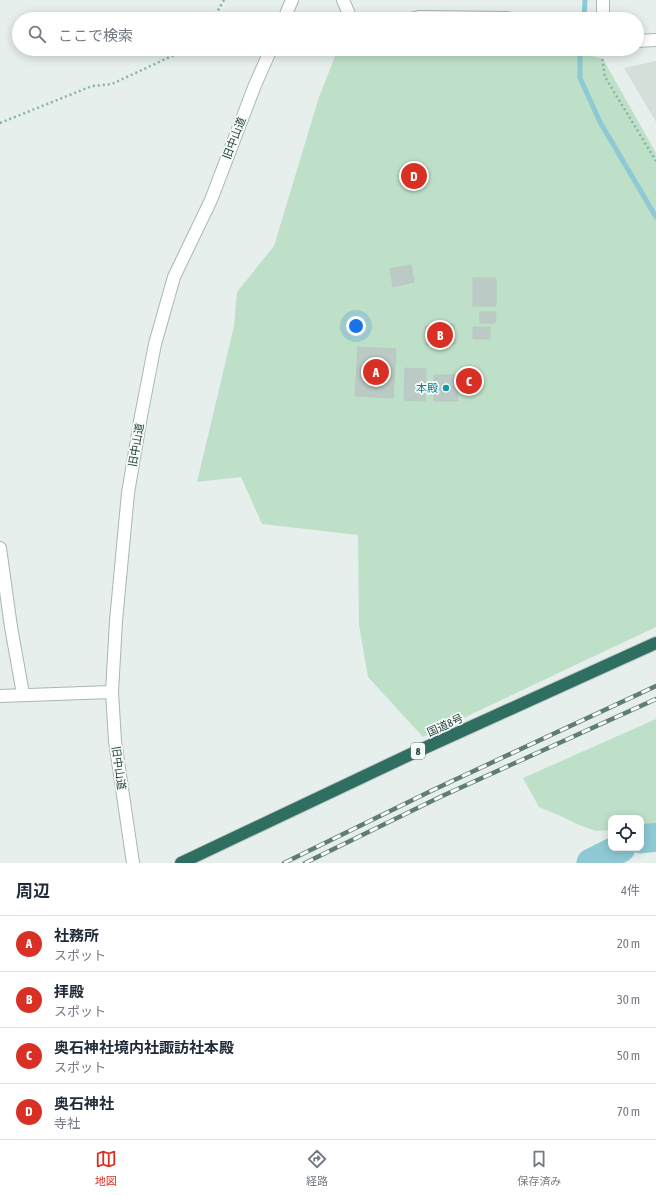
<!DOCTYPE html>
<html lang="ja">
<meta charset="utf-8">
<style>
:root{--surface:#fff;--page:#f2f2f3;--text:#1f2937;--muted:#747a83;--line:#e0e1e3;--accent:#d93025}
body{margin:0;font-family:"Asap Condensed","Noto Sans JP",sans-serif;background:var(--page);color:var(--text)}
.controls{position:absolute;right:12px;bottom:12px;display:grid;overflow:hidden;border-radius:8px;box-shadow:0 2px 10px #0003}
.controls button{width:36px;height:36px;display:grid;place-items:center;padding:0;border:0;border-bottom:1px solid var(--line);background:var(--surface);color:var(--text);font:20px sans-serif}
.you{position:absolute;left:356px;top:326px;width:14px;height:14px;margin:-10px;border:3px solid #fff;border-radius:50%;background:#1a73e8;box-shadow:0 0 0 6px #1a73e833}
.badge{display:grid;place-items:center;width:26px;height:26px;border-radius:50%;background:var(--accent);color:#fff;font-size:13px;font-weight:700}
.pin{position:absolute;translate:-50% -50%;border:2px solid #fff;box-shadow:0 1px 4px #0006}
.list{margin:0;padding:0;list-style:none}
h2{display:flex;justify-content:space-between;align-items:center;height:52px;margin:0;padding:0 16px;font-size:17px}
h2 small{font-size:13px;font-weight:400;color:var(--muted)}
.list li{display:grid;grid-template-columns:26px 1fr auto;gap:12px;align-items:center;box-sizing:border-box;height:56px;padding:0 16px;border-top:1px solid var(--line)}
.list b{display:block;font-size:15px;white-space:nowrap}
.list p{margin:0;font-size:13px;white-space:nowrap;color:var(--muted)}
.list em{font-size:13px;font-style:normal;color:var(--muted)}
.icon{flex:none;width:22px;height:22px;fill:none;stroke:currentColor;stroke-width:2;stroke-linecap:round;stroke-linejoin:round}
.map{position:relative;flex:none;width:656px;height:863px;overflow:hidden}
.search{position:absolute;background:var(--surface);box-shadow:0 2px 10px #0003;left:12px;right:12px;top:12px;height:44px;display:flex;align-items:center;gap:10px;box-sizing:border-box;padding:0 14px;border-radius:22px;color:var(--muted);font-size:15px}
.sheet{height:276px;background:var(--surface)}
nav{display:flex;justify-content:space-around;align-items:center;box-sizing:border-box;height:56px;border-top:1px solid var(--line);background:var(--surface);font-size:11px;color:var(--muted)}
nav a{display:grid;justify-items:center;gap:2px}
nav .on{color:var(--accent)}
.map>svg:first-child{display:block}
.built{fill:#d4dfda}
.green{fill:#bfe0c8}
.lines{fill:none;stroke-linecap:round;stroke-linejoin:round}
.stream{stroke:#8ec9d4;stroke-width:5}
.river{stroke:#8ec9d4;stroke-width:29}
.building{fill:#bbcac4;stroke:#b8c9c2}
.minor-casing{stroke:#a8b8b2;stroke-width:14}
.highway-casing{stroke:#c2cac8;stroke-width:14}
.path{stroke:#86b3a5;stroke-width:2.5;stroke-dasharray:2 3;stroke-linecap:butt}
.minor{stroke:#fff;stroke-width:12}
.highway{stroke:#2f6f62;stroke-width:12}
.rail-casing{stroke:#5f7d75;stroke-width:4.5}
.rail{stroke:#f7fbf9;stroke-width:3;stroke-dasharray:9;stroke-linecap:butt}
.culture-dot{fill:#0f9aa8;stroke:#f7fbf9;stroke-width:1.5}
.labels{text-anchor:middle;stroke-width:3.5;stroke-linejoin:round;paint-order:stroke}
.shield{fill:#f7fbf9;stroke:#637a73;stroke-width:1}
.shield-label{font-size:10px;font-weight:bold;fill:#24423a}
.street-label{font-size:11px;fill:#24423a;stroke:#f7fbf9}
.culture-label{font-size:11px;fill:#0d838f;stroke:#f7fbf9;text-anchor:end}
</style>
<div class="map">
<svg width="656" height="863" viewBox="0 0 656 863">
<rect width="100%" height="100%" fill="#e6efeb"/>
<path class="built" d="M 656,61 L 656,122 L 624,68 Z"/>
<path class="green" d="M 338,49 L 566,49 L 603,59 L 656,153 L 656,627 L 423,737 L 368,677 L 359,625 L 358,535 L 262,524 L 241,477 L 197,482 L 234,326 L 237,292 L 274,246 L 319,97 Z
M 656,719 L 656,822 L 641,826 L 641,818 L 611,818 L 611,830 L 596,831 L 579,825 L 563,817 L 539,807 L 523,778 Z"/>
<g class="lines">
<path class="stream" d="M 584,19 L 585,0
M 580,49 L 580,78 L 600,122 L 656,217"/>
<path class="river" d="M 641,839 L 656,837
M 591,863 L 621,848"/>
</g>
<path class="building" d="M 411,265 L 414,282 L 393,287 L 390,269 Z
M 473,278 L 496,278 L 496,306 L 473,306 Z
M 480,312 L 496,312 L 495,323 L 480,323 Z
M 454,324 L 455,344 L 426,345 L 425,326 Z
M 473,327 L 490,327 L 490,339 L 473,339 Z
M 358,347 L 396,349 L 393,398 L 355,396 Z
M 405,368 L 426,369 L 425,401 L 404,400 Z
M 462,374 L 475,374 L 476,388 L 463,388 Z
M 434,375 L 458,375 L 458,401 L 434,401 Z"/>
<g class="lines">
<defs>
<path id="minor" d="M 343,0 L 351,19
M 284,19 L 292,0
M 411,19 L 419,17 L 507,18 L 511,19
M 603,19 L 603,0
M 637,41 L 656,40
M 0,548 L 11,627 L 23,694
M 0,696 L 112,692
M 133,863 L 115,741 L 112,692 L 116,621 L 128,493 L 141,416 L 155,344 L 174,277 L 211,200 L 255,85 L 271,49"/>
<path id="highway" d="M 181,863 L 409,755 L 656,643"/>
</defs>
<use href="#minor" class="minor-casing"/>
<use href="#highway" class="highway-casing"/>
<path class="path" d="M 213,19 L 224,0
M 601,49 L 605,77 L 656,161
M 0,123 L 92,86 L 112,84 L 174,55 L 182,49"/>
<use href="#minor" class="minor"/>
<use href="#highway" class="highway"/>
<defs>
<path id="rail" d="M 284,863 L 433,790 L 656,686
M 305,863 L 440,797 L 656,699"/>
</defs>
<use href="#rail" class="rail-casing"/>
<use href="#rail" class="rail"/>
</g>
<circle class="culture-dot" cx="446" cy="388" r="4"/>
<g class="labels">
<rect class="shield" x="411" y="743" width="14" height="16" rx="3"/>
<g class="shield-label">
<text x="418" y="755">8</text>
</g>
<g class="street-label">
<text transform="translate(234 138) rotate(-69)" y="4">旧中山道</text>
<text transform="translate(136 445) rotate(-80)" y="4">旧中山道</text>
<text transform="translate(445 725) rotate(-24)" y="4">国道8号</text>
<text transform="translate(119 768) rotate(82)" y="4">旧中山道</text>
</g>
<g class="culture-label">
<text x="438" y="392">本殿</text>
</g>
</g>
</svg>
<div class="controls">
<button><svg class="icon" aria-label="locate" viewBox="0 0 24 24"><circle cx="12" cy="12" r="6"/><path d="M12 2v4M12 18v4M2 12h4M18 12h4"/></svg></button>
</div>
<div class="you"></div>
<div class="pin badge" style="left:376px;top:372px">A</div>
<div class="pin badge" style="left:440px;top:335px">B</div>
<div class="pin badge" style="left:469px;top:381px">C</div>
<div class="pin badge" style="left:414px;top:176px">D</div>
<div class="search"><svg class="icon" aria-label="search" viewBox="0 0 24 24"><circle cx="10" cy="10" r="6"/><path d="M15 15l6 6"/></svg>ここで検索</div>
</div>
<section class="sheet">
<h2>周辺<small>4件</small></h2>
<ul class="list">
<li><span class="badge">A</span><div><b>社務所</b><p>スポット</p></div><em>20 m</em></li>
<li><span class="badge">B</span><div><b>拝殿</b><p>スポット</p></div><em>30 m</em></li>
<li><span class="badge">C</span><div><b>奥石神社境内社諏訪社本殿</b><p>スポット</p></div><em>50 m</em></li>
<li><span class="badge">D</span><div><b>奥石神社</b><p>寺社</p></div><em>70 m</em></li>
</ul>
</section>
<nav>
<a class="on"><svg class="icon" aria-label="map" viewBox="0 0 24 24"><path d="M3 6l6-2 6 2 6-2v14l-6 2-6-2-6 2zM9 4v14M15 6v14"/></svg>地図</a>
<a><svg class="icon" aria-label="directions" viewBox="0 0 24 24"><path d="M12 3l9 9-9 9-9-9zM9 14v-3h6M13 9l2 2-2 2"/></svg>経路</a>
<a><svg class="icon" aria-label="saved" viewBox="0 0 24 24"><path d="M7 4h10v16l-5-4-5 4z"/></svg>保存済み</a>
</nav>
